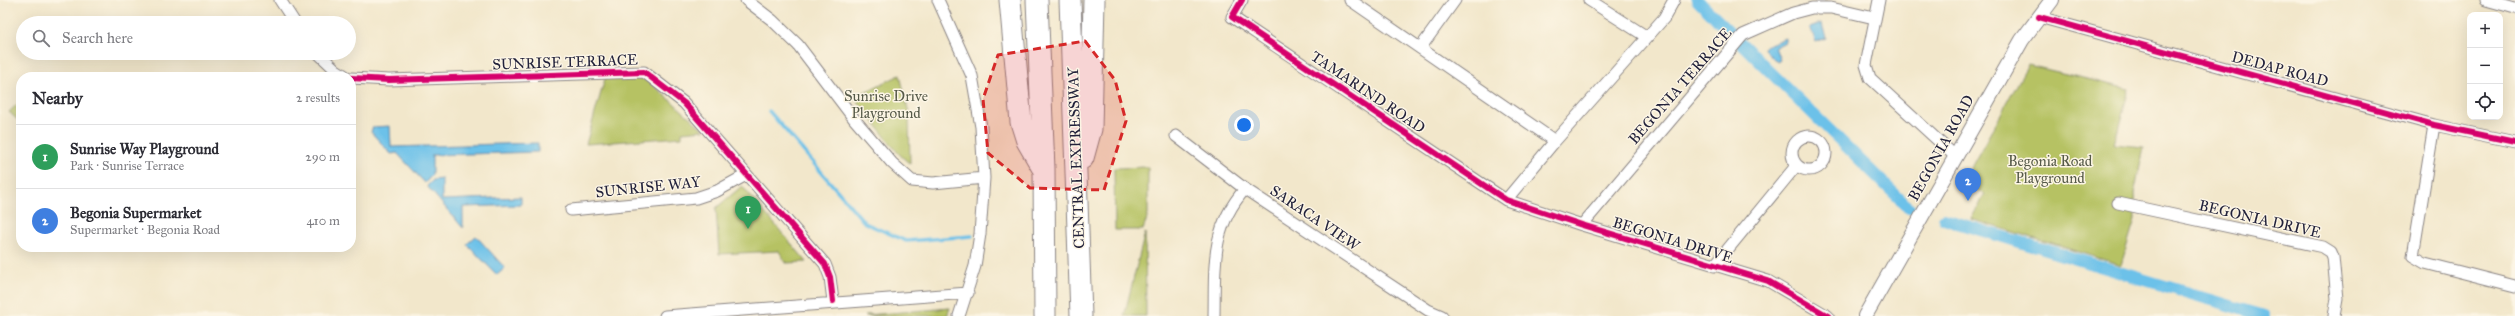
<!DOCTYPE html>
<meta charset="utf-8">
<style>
:root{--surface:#fff;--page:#f7f7f7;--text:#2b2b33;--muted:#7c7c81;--line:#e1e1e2;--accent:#2563eb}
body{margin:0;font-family:"IM FELL Great Primer",serif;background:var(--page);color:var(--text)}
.controls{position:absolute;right:12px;top:12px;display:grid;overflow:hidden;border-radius:8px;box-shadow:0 4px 16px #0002}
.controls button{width:36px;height:36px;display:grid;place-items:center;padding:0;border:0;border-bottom:1px solid var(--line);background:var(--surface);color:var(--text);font:20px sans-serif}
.you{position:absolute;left:1244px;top:125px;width:14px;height:14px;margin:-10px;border:3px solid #fff;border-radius:50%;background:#1a73e8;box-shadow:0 0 0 6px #1a73e833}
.badge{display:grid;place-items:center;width:26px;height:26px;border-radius:50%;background:var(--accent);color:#fff;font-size:13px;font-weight:700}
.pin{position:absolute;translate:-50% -33px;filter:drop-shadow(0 1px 2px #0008)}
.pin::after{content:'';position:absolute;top:21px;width:14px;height:12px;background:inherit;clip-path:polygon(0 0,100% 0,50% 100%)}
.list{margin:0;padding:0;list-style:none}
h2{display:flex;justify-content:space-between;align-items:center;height:52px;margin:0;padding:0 16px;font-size:17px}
h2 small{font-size:13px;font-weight:400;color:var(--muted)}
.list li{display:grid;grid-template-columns:26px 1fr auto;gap:12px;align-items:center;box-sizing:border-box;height:64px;padding:0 16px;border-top:1px solid var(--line)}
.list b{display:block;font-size:15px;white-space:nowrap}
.list p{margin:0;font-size:13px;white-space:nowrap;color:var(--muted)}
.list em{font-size:13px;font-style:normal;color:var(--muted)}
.icon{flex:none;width:22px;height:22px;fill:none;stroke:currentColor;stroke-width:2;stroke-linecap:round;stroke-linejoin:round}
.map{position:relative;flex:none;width:2515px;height:316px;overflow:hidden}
.search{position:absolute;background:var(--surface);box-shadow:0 4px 16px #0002;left:16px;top:16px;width:340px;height:44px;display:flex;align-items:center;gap:10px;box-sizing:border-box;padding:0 14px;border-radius:22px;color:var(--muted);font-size:15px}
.panel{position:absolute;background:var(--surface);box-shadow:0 4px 16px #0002;left:16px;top:72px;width:340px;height:180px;border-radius:16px}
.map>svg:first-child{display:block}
.green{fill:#b6c264;stroke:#6c7250}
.water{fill:#6cc1e9;stroke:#477292}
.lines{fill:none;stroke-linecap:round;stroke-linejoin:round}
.stream{stroke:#6cc1e9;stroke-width:3.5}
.canal{stroke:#6cc1e9;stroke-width:12}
.minor-casing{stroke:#8a8483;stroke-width:13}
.tertiary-casing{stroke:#8a8483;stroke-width:16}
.motorway-casing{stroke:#8a8483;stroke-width:23}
.minor{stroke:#fff;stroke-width:11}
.tertiary{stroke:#fff;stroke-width:14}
.motorway{stroke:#fff;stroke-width:21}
.cycleway-casing{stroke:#fcf5e5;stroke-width:8}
.cycleway{stroke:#d6006c;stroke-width:6}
.marked{fill:#d62828;fill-opacity:0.2;stroke:#d62828;stroke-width:3;stroke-dasharray:8 5;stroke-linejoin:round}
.labels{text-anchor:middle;stroke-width:3;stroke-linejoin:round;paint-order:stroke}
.street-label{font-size:15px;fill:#22223b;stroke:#fcf5e5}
.park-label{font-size:15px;fill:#565a49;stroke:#fcf5e5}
</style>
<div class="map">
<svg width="2515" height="316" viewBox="0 0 2515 316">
<rect width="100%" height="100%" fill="#fcf5e5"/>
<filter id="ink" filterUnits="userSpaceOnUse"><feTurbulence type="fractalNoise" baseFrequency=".025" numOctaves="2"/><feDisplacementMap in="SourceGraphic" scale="8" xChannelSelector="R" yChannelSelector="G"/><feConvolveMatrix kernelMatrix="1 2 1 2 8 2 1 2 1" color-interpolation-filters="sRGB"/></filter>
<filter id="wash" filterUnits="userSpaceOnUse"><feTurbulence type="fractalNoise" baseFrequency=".012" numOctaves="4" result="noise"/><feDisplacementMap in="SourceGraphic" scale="16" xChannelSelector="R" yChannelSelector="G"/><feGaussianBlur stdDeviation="0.9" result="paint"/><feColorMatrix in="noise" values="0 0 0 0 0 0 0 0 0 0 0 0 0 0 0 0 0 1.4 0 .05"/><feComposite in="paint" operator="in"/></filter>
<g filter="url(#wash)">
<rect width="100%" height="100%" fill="#f2e7cb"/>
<path class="green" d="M 2028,65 L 2129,89 L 2114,144 L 2144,147 L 2134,194 L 2135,219 L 2121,265 L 1971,219 L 1985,194 L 1973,188 L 1978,179 L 1968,173 Z
M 606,75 L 643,76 L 704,130 L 682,132 L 682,137 L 586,144 Z
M 900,75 L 909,113 L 910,164 L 898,153 L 854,97 Z
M 21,100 L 21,123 L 9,112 Z
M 1148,167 L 1148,215 L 1143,230 L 1115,230 L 1114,168 Z
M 742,186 L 807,262 L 786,263 L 779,251 L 719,254 L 716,208 Z
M 1145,233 L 1146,316 L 1124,316 Z
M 950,308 L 947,316 L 866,316 L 866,315 Z"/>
<path class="water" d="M 1818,24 L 1822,24 L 1826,38 L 1816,42 L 1810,27 Z
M 1785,38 L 1785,42 L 1775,47 L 1780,60 L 1777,62 L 1764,49 L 1765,46 Z
M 390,126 L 391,147 L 538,143 L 538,152 L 432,155 L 432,175 L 425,183 L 397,153 L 391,154 L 371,132 L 373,127 Z
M 442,179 L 442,200 L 521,197 L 521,205 L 463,207 L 463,228 L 427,186 L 433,180 Z
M 476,236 L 505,268 L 497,275 L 467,244 Z"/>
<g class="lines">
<path class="stream" d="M 769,111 L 865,223 L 906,241 L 972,236"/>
<path class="canal" d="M 1697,0 L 1909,208
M 1944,219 L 2264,316"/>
</g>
</g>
<g filter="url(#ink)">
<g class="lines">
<defs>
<path id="minor" d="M 280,0 L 295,23
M 746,0 L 772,20 L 798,45 L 855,120 L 892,163 L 912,181 L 933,183 L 984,178
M 938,0 L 972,76 L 981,127 L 984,178 L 980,234 L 975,266 L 959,316
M 1242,0 L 1232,17 L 1506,200 L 1582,225 L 1768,281 L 1828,316
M 1350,0 L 1555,141
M 1589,0 L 1647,37
M 1879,0 L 1866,65 L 1870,78 L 1956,157
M 2486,0 L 2515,8
M 2039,17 L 2434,125 L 2515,142
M 1421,47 L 1455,0
M 318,53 L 336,70 L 347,77
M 351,78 L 389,80 L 644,72 L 684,103 L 825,264 L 830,277 L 833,301
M 2434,125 L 2413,256 L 2425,263 L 2515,286
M1792 153a17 17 0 1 1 34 0a17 17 0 1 1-34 0Z
M 1176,136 L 1245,189 L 1428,310 L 1442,316
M 1506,200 L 1555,141 L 1664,18 L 1674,0
M 2118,203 L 2323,247 L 2331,252 L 2333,257 L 2337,299 L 2334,316
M 571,210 L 696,198 L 717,191 L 746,175
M 1582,225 L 1743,35 L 1793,13 L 1812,8 L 1831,8 L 1874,18
M 1714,266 L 1796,166
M 665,316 L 968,293
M 1214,316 C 1215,267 1210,229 1245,189"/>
<path id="tertiary" d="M 1865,316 L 2022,40 L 2052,0"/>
<path id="motorway" d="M 1010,0 L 1021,122 L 1027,141 L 1042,167
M 1037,0 L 1044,169 L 1045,316
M 1070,0 L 1081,316
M 1083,158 L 1091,129 L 1094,0"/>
</defs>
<use href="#minor" class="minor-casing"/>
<use href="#tertiary" class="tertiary-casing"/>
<use href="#motorway" class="motorway-casing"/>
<use href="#minor" class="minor"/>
<use href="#tertiary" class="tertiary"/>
<use href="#motorway" class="motorway"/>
<defs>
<path id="cycleway" d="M 1242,0 L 1232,17 L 1506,200 L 1582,225 L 1768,281 L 1828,316
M 2039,17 L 2434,125 L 2515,142
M 351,78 L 389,80 L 644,72 L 684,103 L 825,264 L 830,277 L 833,301"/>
</defs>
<use href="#cycleway" class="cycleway-casing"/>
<use href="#cycleway" class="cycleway"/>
</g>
</g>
<path class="marked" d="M 1085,41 L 1115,80 L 1126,121 L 1104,190 L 1030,188 L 988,153 L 983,99 L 998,55 Z"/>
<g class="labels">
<g class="street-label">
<text transform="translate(565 62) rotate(-2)" y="5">SUNRISE TERRACE</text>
<text transform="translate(2280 69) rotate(15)" y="5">DEDAP ROAD</text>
<text transform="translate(1680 86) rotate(-49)" y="5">BEGONIA TERRACE</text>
<text transform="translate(1368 92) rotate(34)" y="5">TAMARIND ROAD</text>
<text transform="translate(1941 148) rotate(-61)" y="5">BEGONIA ROAD</text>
<text transform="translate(1076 158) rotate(-92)" y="5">CENTRAL EXPRESSWAY</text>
<text transform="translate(648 187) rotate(-6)" y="5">SUNRISE WAY</text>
<text transform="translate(1315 218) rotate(34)" y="5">SARACA VIEW</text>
<text transform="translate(2260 219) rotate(13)" y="5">BEGONIA DRIVE</text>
<text transform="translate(1673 240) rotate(17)" y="5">BEGONIA DRIVE</text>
</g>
<g class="park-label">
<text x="886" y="101">Sunrise Drive<tspan x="886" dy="17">Playground</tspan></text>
<text x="2050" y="166">Begonia Road<tspan x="2050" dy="17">Playground</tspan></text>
</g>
</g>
</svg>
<div class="controls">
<button>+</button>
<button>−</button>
<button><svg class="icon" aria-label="locate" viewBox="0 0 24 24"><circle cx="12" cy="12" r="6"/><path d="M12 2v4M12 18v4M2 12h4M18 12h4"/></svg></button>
</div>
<div class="you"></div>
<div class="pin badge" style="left:748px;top:229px;background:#2e9e5b">1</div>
<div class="pin badge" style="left:1968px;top:201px;background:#3f7fe0">2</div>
<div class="search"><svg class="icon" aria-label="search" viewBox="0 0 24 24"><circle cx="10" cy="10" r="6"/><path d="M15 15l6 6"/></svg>Search here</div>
<section class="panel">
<h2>Nearby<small>2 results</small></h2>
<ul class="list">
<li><span class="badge" style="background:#2e9e5b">1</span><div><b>Sunrise Way Playground</b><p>Park · Sunrise Terrace</p></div><em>290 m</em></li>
<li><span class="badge" style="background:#3f7fe0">2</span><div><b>Begonia Supermarket</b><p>Supermarket · Begonia Road</p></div><em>410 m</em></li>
</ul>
</section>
</div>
